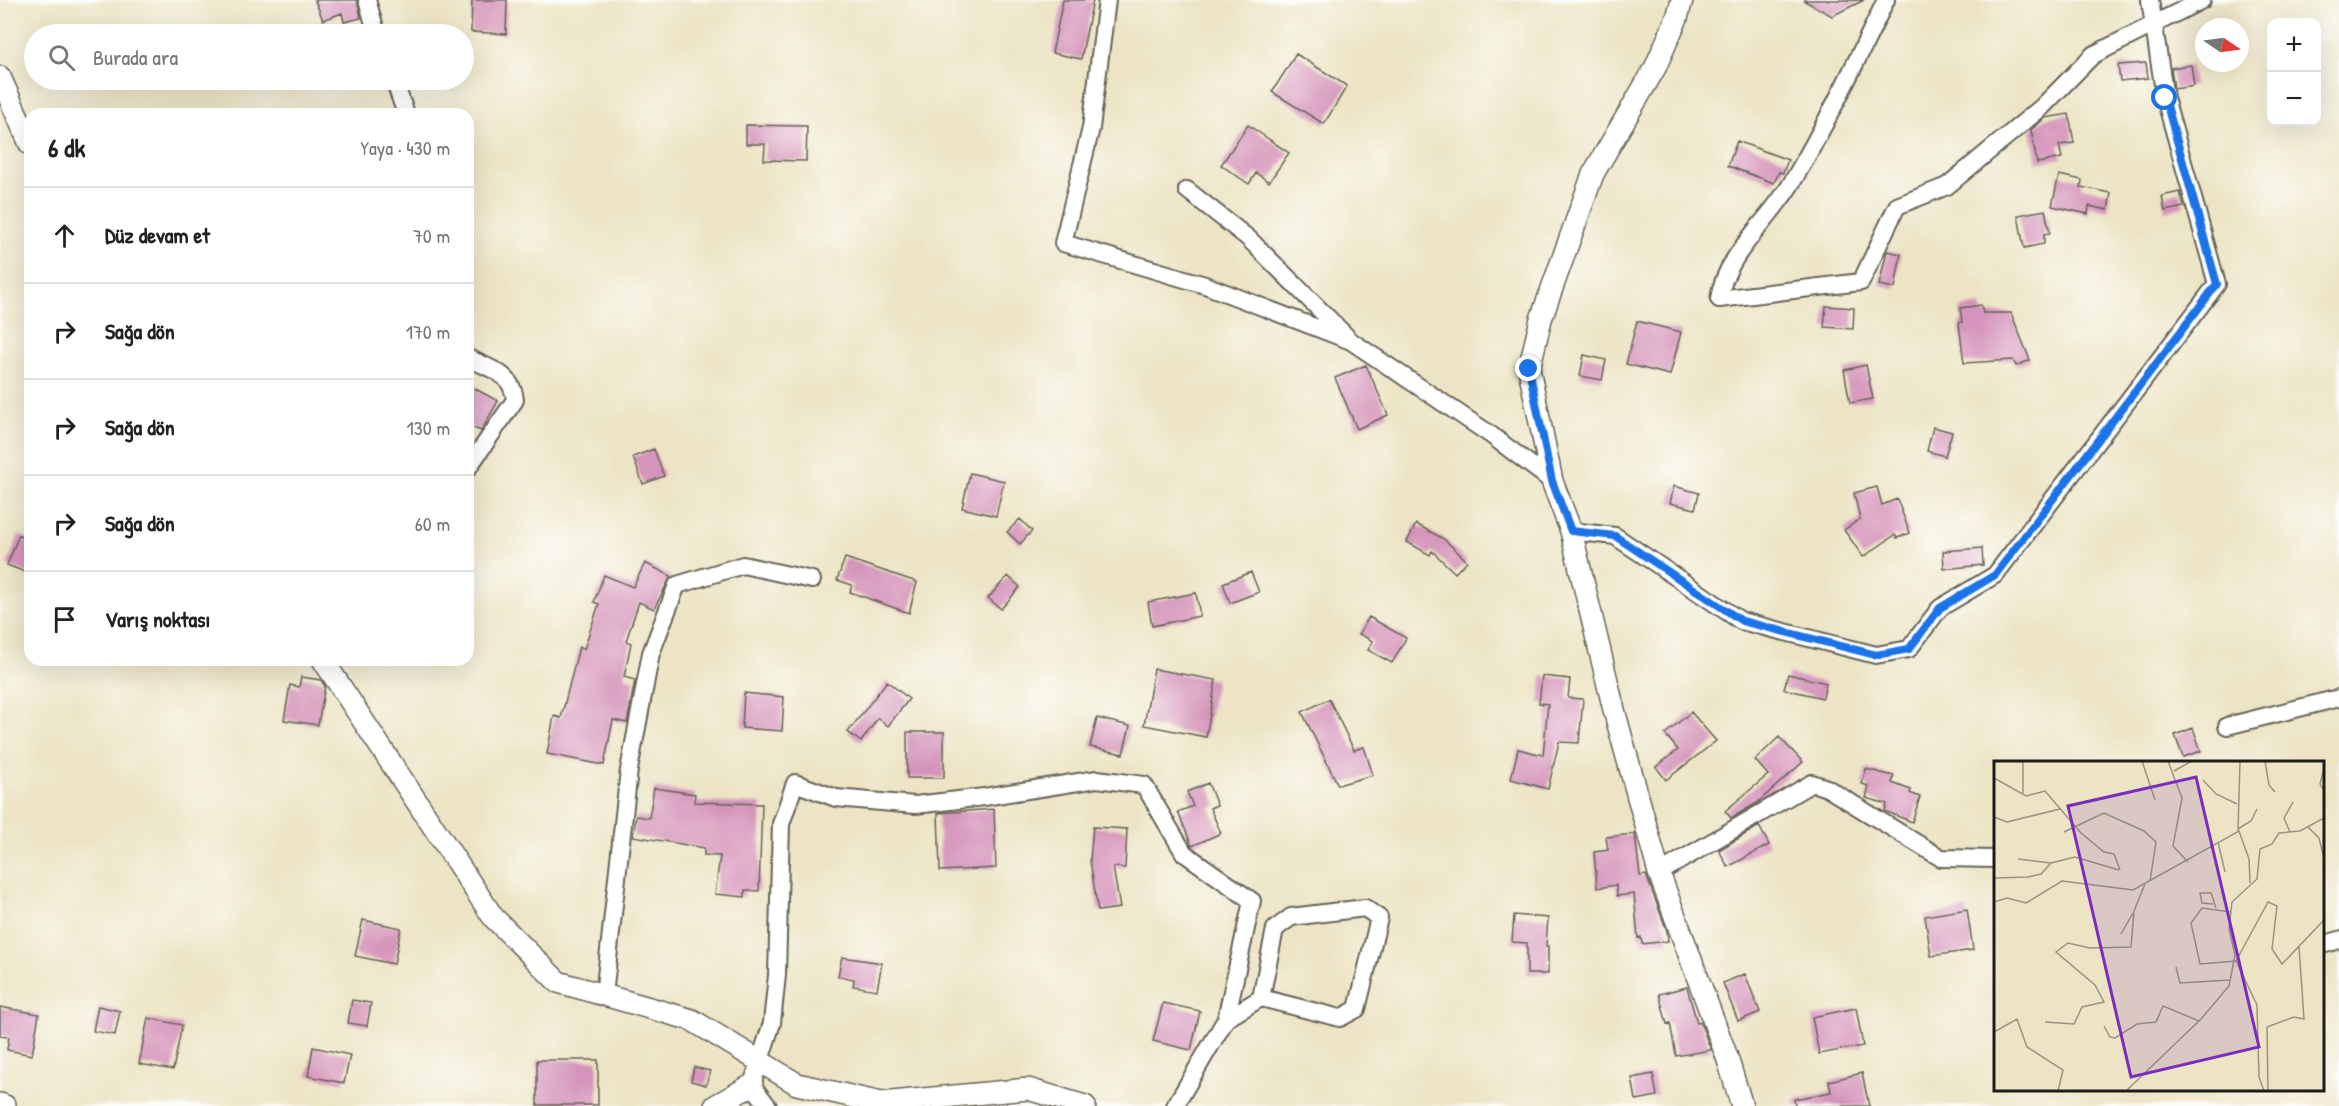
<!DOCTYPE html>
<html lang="tr">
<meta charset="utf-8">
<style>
:root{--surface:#fff;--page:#f2f2f2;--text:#222;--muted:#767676;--line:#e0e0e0}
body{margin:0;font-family:"Patrick Hand",sans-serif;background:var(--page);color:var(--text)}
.controls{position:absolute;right:18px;top:18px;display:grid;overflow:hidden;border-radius:12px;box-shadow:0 6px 24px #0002}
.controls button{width:54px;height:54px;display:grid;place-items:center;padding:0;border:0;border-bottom:2px solid var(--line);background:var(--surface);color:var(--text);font:30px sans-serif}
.compass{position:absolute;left:2195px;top:18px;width:54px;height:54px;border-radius:50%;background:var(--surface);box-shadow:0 6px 24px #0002;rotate:103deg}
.stop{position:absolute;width:18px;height:18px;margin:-14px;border:4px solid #1a73e8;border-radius:50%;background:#fff}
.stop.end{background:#1a73e8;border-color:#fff;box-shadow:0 2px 6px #0008}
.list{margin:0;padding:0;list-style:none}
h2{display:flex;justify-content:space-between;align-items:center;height:78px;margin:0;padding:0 24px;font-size:26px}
h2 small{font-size:20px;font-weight:400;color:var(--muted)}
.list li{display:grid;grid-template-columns:39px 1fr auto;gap:18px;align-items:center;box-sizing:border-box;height:96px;padding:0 24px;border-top:2px solid var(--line)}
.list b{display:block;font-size:22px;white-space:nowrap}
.list em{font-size:20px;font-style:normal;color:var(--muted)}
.icon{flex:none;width:33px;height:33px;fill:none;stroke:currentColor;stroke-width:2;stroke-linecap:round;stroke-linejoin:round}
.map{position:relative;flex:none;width:2339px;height:1106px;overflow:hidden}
.search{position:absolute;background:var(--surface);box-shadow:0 6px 24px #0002;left:24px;top:24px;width:450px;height:66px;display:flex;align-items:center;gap:15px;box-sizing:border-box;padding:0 21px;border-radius:33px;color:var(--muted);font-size:22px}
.panel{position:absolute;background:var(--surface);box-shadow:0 6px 24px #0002;left:24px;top:108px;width:450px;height:558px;border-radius:18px}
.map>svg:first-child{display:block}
.building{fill:#d594bb}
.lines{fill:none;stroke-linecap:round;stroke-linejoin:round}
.minor-casing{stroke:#656257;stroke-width:20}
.tertiary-casing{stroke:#656257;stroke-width:24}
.minor{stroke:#fff;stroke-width:16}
.tertiary{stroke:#fff;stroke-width:21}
.route{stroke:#1a73e8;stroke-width:8}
.inset-road{fill:none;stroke:#999481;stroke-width:1.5}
.view{fill:#7b2cbf;fill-opacity:0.15;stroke:#7b2cbf;stroke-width:3}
.inset-edge{fill:none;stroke:#1c1c1c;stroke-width:3}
</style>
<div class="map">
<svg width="2339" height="1106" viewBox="0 0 2339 1106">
<rect width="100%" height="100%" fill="#fdfcf7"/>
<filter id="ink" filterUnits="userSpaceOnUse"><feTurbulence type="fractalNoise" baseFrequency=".0167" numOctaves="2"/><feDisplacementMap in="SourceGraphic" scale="12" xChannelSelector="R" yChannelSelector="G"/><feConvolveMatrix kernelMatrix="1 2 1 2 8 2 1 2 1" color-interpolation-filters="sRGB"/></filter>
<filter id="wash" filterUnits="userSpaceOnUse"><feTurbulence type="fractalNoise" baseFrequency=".008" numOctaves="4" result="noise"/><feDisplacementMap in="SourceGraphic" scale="24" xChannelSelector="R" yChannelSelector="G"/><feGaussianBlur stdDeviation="1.35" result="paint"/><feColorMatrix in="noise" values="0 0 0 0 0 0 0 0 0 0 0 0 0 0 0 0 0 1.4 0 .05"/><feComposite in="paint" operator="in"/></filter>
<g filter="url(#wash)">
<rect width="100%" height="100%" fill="#ece4c4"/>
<g id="blocks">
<path class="building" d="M 315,0 L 357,0 L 361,18 L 344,22 L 342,13 L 323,20 Z
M 472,0 L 507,0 L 506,34 L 471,32 Z
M 1063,0 L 1093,0 L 1081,59 L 1052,53 Z
M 1803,0 L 1864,0 L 1832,16 Z
M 1296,54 L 1347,86 L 1324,124 L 1272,92 Z
M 2146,63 L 2148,78 L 2120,81 L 2118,65 Z
M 2191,65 L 2194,86 L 2174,89 L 2171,68 Z
M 2069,114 L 2074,143 L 2059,145 L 2062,158 L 2037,163 L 2031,130 L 2045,118 Z
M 746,125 L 807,126 L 806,161 L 764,160 L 765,144 L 746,144 Z
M 1248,125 L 1289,153 L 1269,182 L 1256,173 L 1249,184 L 1221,165 Z
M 1737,141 L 1788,160 L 1783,173 L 1779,172 L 1774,183 L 1728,166 Z
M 2059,175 L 2082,180 L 2081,187 L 2111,193 L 2108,210 L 2089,206 L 2088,214 L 2052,206 Z
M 2180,192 L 2184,207 L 2165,211 L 2162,196 Z
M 2045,210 L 2050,233 L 2044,234 L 2044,244 L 2024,248 L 2018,215 Z
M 1887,251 L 1901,254 L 1895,288 L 1879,285 Z
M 1981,305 L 1983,313 L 2011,313 L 2030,360 L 2016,366 L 2013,360 L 1964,363 L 1959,323 L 1962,322 L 1960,308 Z
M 1826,306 L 1854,308 L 1853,329 L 1824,327 Z
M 1637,321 L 1681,332 L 1670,375 L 1626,364 Z
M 1584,355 L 1606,360 L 1602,380 L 1580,376 Z
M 1366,365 L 1388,415 L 1357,429 L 1335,378 Z
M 1866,365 L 1873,399 L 1850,403 L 1844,370 Z
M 468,385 L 498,401 L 481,431 L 468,426 Z
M 1933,427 L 1952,432 L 1945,456 L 1927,451 Z
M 654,449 L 664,476 L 643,484 L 633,457 Z
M 970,473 L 1004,481 L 996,516 L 962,508 Z
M 1674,486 L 1699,493 L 1695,509 L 1670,503 Z
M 1877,487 L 1882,505 L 1897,499 L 1910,533 L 1897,538 L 1895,535 L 1863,557 L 1844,530 L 1860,519 L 1854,493 Z
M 1020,519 L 1032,531 L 1020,544 L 1007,532 Z
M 1416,524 L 1444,539 L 1467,561 L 1455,573 L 1432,551 L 1430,555 L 1407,542 Z
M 19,535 L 30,539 L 30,574 L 7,565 Z
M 1982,548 L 1983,565 L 1944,569 L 1943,551 Z
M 845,558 L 917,582 L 909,613 L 850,592 L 852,585 L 837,580 Z
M 645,563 L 671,576 L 654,609 L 639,602 L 626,641 L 631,643 L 624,677 L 635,680 L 627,723 L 613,720 L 604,765 L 547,754 L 554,716 L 561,718 L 579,647 L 584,649 L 599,604 L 594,602 L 604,575 L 633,587 Z
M 1251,572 L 1259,592 L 1230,603 L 1223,583 Z
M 1008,576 L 1020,587 L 1001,609 L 988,598 Z
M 1196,593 L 1200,616 L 1152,626 L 1148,602 Z
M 1369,617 L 1406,638 L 1392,663 L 1368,650 L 1373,641 L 1359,634 Z
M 1154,669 L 1216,680 L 1206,737 L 1144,725 Z
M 1788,674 L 1826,683 L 1823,698 L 1784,689 Z
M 1542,676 L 1570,679 L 1568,698 L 1583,699 L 1579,743 L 1559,742 L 1548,789 L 1511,779 L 1518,749 L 1543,755 L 1548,704 L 1539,703 Z
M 301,677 L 321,680 L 325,686 L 318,725 L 284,720 L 290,685 L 299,687 Z
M 887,681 L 909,699 L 888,726 L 878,718 L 861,742 L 848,732 Z
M 744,693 L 784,697 L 782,731 L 742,728 Z
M 1329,699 L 1354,750 L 1364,747 L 1373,775 L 1338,785 L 1302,712 Z
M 1691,712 L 1716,741 L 1666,780 L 1656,767 L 1678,750 L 1665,734 Z
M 1097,718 L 1130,726 L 1123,754 L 1090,747 Z
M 2193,728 L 2201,751 L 2183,757 L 2175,735 Z
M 907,732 L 944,732 L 944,778 L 907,778 Z
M 1779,737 L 1803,762 L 1757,803 L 1731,818 L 1725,811 L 1768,775 L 1755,760 Z
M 1866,769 L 1894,776 L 1892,783 L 1911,790 L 1910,793 L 1920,797 L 1912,822 L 1885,811 L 1887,804 L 1866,798 L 1869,786 L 1862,784 Z
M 1208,783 L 1217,805 L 1210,808 L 1221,833 L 1192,846 L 1178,812 L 1193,806 L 1187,792 Z
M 654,788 L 695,794 L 694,802 L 762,804 L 759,891 L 745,890 L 745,897 L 715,894 L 720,856 L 704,855 L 704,848 L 633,836 L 636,816 L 649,818 Z
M 994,809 L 996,868 L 940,871 L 938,813 Z
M 1759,826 L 1769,845 L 1728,867 L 1719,850 Z
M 1093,827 L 1127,829 L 1125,868 L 1113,867 L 1120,908 L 1098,911 L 1090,860 Z
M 1635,834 L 1640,876 L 1646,875 L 1667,931 L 1668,941 L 1642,944 L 1641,937 L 1638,938 L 1634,894 L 1617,896 L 1616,885 L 1597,888 L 1594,852 L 1608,850 L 1606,837 Z
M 1967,909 L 1973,950 L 1931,956 L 1925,916 Z
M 1514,915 L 1548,918 L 1546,946 L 1548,946 L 1548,974 L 1527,974 L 1527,943 L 1512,942 Z
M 363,920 L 401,928 L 394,964 L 355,956 Z
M 842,957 L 882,963 L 877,990 L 853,986 L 854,979 L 838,976 Z
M 1745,974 L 1760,1012 L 1738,1021 L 1723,983 Z
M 1687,987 L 1697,1023 L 1700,1022 L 1711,1050 L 1676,1056 L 1670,1023 L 1667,1024 L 1659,994 Z
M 352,1000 L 371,1003 L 367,1026 L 348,1023 Z
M 1163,1003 L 1200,1011 L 1191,1050 L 1153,1041 Z
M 98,1006 L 120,1011 L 115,1035 L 93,1031 Z
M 0,1007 L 39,1014 L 32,1055 L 7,1050 L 9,1037 L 0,1036 Z
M 1856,1008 L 1863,1046 L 1819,1054 L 1812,1017 Z
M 148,1018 L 182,1025 L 173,1070 L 139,1064 Z
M 313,1047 L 350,1055 L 344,1083 L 308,1076 Z
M 537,1060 L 598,1060 L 598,1105 L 537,1105 Z
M 694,1067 L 710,1071 L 706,1085 L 691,1081 Z
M 1862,1073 L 1869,1106 L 1795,1106 L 1794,1099 L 1831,1092 L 1829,1081 Z
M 1653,1074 L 1657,1096 L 1636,1100 L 1632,1078 Z"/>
</g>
</g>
<g filter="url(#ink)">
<use href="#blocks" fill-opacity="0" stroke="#656257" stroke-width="1.5"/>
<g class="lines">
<defs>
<path id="minor" d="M 367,0 L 377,34
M 1107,0 L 1091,128 L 1063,243 L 1205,285 L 1351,341 L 1491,435 L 1552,481
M 1886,0 C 1856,62 1826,125 1791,184 C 1768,222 1725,255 1719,299 L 1861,282 L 1897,206 L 1947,186 L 2042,107 L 2093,55 L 2202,0
M 394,80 L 406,114
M 1187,190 L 1248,238 L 1346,336
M 468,358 C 490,369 513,373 515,400 L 468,468
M 1571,531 L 1615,536 L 1741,621 L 1876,655 L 1909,649 L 1940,608 L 1995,575 L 2217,284 L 2165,98 L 2150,0
M 2227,726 L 2339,698
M 1659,873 L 1812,783 L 1827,788 L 1941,858 L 1996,859
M 2322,945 L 2339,940
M 604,995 L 629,770 L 651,653 L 677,585 L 743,565 L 812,580
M 1226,1019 L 1261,998 L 1340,1018 L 1357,1009 L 1379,918 L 1365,908 L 1291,917 L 1275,929 L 1261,998
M 768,1106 L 752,1085 L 772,1023 L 777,975 L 781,824 L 795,783 L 836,798 L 915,805 L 984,797 L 1097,779 L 1144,785 L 1184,853 L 1252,901 L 1226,1019 L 1175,1106"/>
<path id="tertiary" d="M 1682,0 L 1677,18 L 1655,68 L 1593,174 L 1541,319 L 1529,369 L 1552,481 L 1571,531 L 1614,710 L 1659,873 L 1727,1057 L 1742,1106
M 0,77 L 30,144
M 323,660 L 493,917 L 558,982 L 692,1020 L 797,1084 L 881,1103 L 1028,1089 L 1085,1106
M 0,1104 L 5,1106
M 715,1106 L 752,1085"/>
</defs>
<use href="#minor" class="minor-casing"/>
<use href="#tertiary" class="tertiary-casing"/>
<use href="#minor" class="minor"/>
<use href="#tertiary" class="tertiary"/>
</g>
</g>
<g class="lines" filter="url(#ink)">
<path class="route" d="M 1529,369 L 1552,481 L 1571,531 L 1615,536 L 1742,621 L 1876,655 L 1909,649 L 1940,608 L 1995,575 L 2217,284 L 2165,98"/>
</g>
<g transform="translate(1994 761)">
<rect width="330" height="330" fill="#ece4c4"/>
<path class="inset-road" d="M 148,0 L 161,39M 174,0 L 188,37 L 179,85 L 194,101M 271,0 L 275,24 L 281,31M 330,7 L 326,23 L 330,30M 180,10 L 198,0M 0,17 L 32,35 L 51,30 L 87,72 L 110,91 L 120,93 L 126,109M 209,19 L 222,33 L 243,43M 29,32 L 29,0M 0,56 L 13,61 L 66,48M 314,66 L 325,77 L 330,98M 244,68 L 257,60 L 263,48M 244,70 L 246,0M 70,71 L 110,52 L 150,70 L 162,81 L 156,120M 296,71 L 290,57 L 299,41M 224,81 L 231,111M 24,98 L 57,102M 0,117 L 34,116 L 47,113 L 57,102 L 81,96 L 125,109M 0,141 L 13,137 L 32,142 L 68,120 L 139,129 L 245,70 L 255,98 L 256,122M 219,143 L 208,142 L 206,132 L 217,132 L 222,147M 237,151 L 208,147 L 197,162 L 206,203 L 242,200 L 274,141 L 283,145 L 278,188 L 288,203 L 330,159M 127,173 L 139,152M 242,200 L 263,244 L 265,316 L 270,330M 182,206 L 186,222 L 236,219M 51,261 L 80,263 L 88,246 L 110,241 L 101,224 L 62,191 L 74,182 L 96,187 L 137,186 L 140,150 L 151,123M 110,265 L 116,276 L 121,277 L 143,263 L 162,261 L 169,245 L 205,260M 0,271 L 23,258 L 33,286 L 69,309 L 64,330M 132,330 L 207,258 L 235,225 L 241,194 L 235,168 L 238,141 L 263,118 L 266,88 L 278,83 L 285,72 L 306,70 L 330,57M 274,330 L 273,266 L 300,256 L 310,258 L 305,186"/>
<path class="view" d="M 202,16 L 265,286 L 137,316 L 74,45 Z"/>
<rect width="330" height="330" class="inset-edge"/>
</g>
</svg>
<div class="controls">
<button>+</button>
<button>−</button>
</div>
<svg class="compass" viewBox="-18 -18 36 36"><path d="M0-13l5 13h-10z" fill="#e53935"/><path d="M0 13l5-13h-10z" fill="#767676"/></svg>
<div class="stop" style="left:2165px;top:98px"></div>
<div class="stop end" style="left:1529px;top:369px"></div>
<div class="search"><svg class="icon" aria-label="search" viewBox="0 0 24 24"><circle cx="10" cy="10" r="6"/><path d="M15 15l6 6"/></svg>Burada ara</div>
<section class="panel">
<h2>6 dk<small>Yaya · 430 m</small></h2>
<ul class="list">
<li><svg class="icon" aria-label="ahead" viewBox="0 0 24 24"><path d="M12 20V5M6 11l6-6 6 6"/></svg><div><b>Düz devam et</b></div><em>70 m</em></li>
<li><svg class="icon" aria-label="right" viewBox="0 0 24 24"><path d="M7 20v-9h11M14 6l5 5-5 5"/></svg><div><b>Sağa dön</b></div><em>170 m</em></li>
<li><svg class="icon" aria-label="right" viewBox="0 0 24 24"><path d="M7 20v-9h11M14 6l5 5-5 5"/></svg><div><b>Sağa dön</b></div><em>130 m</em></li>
<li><svg class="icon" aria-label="right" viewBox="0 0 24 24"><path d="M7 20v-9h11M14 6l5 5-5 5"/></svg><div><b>Sağa dön</b></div><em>60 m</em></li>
<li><svg class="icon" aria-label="arrive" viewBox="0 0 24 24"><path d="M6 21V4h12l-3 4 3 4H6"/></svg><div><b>Varış noktası</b></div></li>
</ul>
</section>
</div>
